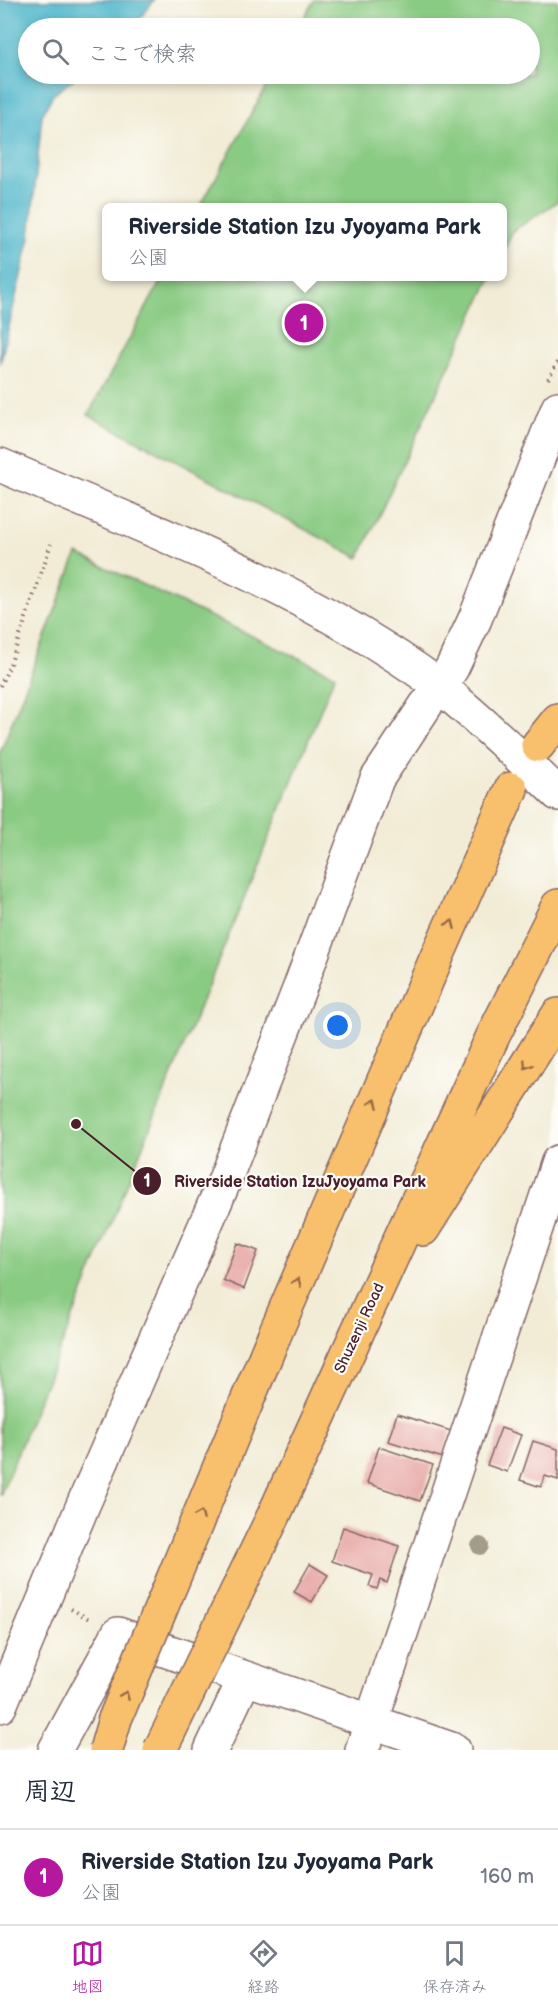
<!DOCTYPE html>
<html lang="ja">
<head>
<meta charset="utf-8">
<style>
	:root { --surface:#fff; --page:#f2f2f3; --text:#1f2937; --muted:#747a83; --line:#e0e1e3; --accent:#b5179e }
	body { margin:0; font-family:"Balsamiq Sans","Klee One",sans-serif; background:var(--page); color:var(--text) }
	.you { position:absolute; left:338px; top:1026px; width:21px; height:21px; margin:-15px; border:4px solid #fff; border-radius:50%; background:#1a73e8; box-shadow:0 0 0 9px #1a73e833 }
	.badge { display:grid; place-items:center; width:39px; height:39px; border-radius:50%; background:var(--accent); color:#fff; font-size:20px; font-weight:700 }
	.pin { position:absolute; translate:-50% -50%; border:3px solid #fff; box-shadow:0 2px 6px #0006 }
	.popup { position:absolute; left:102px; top:203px; width:405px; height:78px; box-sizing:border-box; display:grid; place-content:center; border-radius:9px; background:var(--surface); filter:drop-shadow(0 2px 4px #0005); font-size:20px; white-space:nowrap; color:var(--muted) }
	.popup b { font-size:22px; color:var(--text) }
	.popup::after { content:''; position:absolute; left:50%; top:100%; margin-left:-12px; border:12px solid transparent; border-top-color:var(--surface) }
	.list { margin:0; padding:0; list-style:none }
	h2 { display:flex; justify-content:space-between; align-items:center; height:78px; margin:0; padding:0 24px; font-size:26px }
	h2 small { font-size:20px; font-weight:400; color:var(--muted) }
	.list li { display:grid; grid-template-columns:39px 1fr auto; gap:18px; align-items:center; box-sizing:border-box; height:96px; padding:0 24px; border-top:2px solid var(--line) }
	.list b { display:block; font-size:22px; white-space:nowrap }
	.list p { margin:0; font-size:20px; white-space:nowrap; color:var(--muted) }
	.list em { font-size:20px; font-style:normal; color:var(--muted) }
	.icon { flex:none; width:33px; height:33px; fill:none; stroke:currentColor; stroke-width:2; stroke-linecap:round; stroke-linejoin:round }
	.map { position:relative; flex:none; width:558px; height:1750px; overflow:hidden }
	.search { position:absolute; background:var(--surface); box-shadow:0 3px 9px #0003; left:18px; right:18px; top:18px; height:66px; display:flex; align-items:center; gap:15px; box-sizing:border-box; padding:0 21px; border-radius:33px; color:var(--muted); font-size:22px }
	.sheet { height:174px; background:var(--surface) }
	nav { display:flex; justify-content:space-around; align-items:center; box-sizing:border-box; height:84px; border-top:2px solid var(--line); background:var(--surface); font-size:16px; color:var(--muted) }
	nav a { display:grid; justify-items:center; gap:3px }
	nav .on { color:var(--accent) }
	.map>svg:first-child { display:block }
	.green { fill:#8acb83; stroke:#6a7557; stroke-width:1.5 }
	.water { fill:#4cb5ca; stroke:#4b6a7a; stroke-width:1.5 }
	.building { fill:#e6a3a1 }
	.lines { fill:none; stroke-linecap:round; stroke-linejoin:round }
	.minor-casing { stroke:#856767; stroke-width:36 }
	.highway-casing { stroke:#856767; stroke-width:36 }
	.path { stroke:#856767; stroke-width:4; stroke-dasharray:1.5 4.5; stroke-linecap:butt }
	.minor { stroke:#fff; stroke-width:33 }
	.highway { stroke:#f8bf6c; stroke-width:33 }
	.highway-bridge-casing { stroke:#856767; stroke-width:36; stroke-linecap:butt }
	.highway-bridge { stroke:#f8bf6c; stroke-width:33 }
	.tree { fill:#a29c89 }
	.oneway { stroke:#986748 }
	.labels { text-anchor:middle; stroke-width:4.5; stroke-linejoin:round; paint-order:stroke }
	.street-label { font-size:15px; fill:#4a1f2b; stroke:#fdfcf7 }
	.leader { fill:none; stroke:#4a1f2b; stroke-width:2 }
	.callout-dot { fill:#4a1f2b; stroke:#fdfcf7; stroke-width:2 }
	.mark-label { font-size:18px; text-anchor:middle; font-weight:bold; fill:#fff }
	.callout-label { font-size:16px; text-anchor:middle; font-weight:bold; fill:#4a1f2b; stroke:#fdfcf7; stroke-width:4.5; stroke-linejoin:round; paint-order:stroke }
</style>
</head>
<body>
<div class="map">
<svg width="558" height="1750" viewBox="0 0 558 1750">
	<rect width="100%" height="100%" fill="#fdfcf7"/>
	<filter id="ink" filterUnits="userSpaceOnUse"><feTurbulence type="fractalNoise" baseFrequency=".0167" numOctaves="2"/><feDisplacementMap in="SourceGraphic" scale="12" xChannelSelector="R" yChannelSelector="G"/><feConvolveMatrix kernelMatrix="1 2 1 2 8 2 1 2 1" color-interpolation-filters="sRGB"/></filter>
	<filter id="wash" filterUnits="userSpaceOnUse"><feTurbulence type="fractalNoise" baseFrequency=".008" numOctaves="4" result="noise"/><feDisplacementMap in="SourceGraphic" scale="24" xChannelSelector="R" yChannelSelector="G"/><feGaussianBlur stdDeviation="1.35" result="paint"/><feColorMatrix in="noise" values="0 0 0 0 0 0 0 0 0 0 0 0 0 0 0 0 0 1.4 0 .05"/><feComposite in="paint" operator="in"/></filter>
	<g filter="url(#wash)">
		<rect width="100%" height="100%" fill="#f2ecd6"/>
		<path class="green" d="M314 0H558V201L513 231 502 254V208L200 207 273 74H530V28H298Z
			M163 277H491L359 558 88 415Z
			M77 554 335 675 0 1496V753Z"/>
		<path class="water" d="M0 0H154L133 28H28V74H80L53 95 42 115 30 237 0 364Z"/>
		<g id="blocks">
			<path class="building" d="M237 1243 258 1251 244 1289 223 1280Z
				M397 1414 451 1431 443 1458 388 1441Z
				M501 1428 521 1435 507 1472 487 1465Z
				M533 1441 558 1449V1480L545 1476 541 1487 520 1480Z
				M379 1447 433 1465 420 1501 367 1483Z
				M343 1527 399 1546 387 1583 380 1580 377 1589 369 1586 373 1575 332 1561Z
				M310 1564 328 1575 312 1602 294 1592Z"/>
		</g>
	</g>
	<g filter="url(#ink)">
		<use href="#blocks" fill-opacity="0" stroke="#856767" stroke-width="1.5"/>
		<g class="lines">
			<g class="minor-casing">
				<path id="minor" d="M0 465C149 529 305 588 437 684 445 689 451 696 458 702 492 731 525 762 558 794
					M440 686 452 668 475 619 558 408
					M0 1706 83 1505 224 1182 300 987 377 779 426 705
					M55 1750 118 1634 454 1750
					M211 1750 245 1678
					M362 1750 558 1162"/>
			</g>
			<g class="highway-casing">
				<path id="highway" d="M538 745 558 720
					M423 1229 558 1015
					M357 1333 493 1036 558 906
					M274 1336 439 952 511 789"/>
			</g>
			<path class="path" d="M548 379 558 362
				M0 686 10 665 51 544
				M71 1609 91 1620"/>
			<use href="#minor" class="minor"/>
			<use href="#highway" class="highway"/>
			<g class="highway-bridge-casing">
				<path id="highway-bridge" d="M106 1750 115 1719 274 1336
					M160 1750 274 1515 357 1333"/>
			</g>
			<use href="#highway-bridge" class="highway-bridge"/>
		</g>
		<circle class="tree" cx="480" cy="1546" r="9"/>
		<defs><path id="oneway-chevron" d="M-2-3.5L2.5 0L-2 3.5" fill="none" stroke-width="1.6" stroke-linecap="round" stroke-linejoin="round" transform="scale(1.5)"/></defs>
		<g class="oneway">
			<use href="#oneway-chevron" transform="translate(451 924) rotate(-66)"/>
			<use href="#oneway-chevron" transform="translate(527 1065) rotate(122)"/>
			<use href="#oneway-chevron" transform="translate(374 1103) rotate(-67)"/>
			<use href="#oneway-chevron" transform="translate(297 1282) rotate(-67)"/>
			<use href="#oneway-chevron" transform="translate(200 1515) rotate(-67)"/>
			<use href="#oneway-chevron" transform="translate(125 1695) rotate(-67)"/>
		</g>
	</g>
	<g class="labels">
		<g class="street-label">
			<text transform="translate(359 1328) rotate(-65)" y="5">Shuzenji Road</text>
		</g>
	</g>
	<path class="leader" d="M76 1124L147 1181"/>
	<g class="callout-dot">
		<circle cx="76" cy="1124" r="6"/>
		<circle cx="147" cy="1181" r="15"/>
	</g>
	<g class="mark-label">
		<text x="147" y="1187">1</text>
	</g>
	<g class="callout-label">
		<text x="300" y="1187">Riverside Station IzuJyoyama Park</text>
	</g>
</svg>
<div class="you"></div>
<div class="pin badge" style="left:304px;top:323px">1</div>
<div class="popup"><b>Riverside Station Izu Jyoyama Park</b>公園</div>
<div class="search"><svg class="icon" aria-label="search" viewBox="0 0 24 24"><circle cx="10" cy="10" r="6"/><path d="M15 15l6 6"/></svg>ここで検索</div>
</div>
<section class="sheet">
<h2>周辺<small></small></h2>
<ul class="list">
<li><span class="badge">1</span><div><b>Riverside Station Izu Jyoyama Park</b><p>公園</p></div><em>160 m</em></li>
</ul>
</section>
<nav>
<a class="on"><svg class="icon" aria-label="map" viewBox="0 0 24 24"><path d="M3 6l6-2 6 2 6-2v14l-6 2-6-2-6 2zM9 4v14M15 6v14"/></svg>地図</a>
<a><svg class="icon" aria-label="directions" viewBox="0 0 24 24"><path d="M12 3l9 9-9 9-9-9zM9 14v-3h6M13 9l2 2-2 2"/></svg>経路</a>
<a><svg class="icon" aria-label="saved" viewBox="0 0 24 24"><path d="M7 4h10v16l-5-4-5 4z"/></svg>保存済み</a>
</nav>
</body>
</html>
